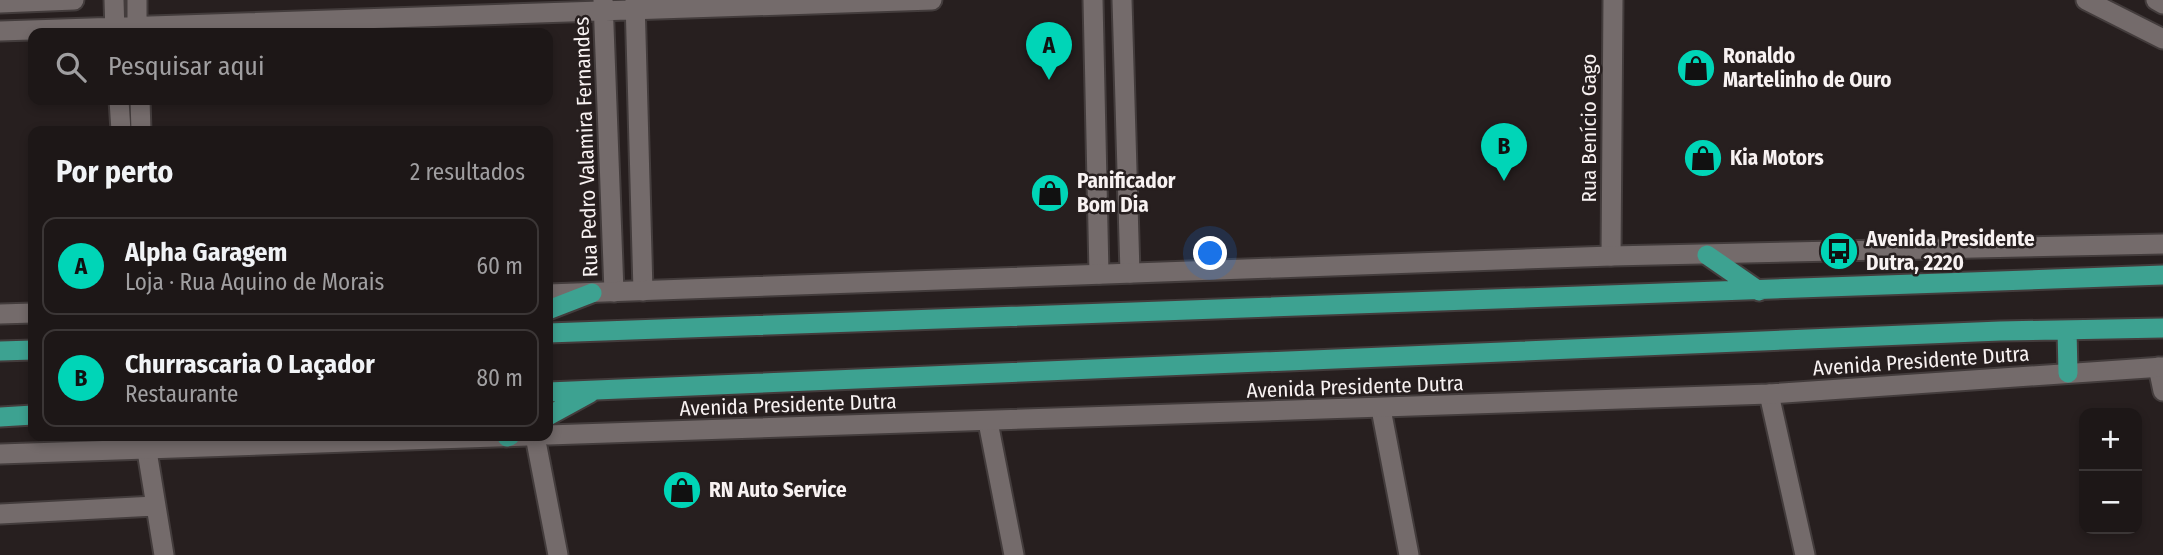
<!DOCTYPE html>
<html lang="pt">
<head>
<meta charset="utf-8">
<style>
	:root { --surface:#1d1717; --page:#252020; --text:#f1f3f6; --muted:#a09fa1; --line:#3b3636; --accent:#00d5b7 }
	body { margin:0; font-family:"Fira Sans Condensed",sans-serif; background:var(--page); color:var(--text) }
	.controls { position:absolute; right:21px; bottom:21px; display:grid; overflow:hidden; border-radius:14px; box-shadow:0 4px 10px #0003 }
	.controls button { width:63px; height:63px; display:grid; place-items:center; padding:0; border:0; border-bottom:2px solid var(--line); background:var(--surface); color:var(--text); font:35px sans-serif }
	.you { position:absolute; left:1211px; top:254px; width:24px; height:24px; margin:-18px; border:5px solid #fff; border-radius:50%; background:#1a73e8; box-shadow:0 0 0 10px #1a73e833 }
	.badge { display:grid; place-items:center; width:46px; height:46px; border-radius:50%; background:var(--accent); color:#111; font-size:23px; font-weight:700 }
	.pin { position:absolute; translate:-50% -58px; filter:drop-shadow(0 2px 4px #0008) }
	.pin::after { content:''; position:absolute; top:37px; width:24px; height:21px; background:inherit; clip-path:polygon(0 0,100% 0,50% 100%) }
	.list { margin:0; padding:0; list-style:none }
	h2 { display:flex; justify-content:space-between; align-items:center; height:91px; margin:0; padding:0 28px; font-size:30px }
	h2 small { font-size:23px; font-weight:400; color:var(--muted) }
	.list li { display:grid; grid-template-columns:46px 1fr auto; gap:21px; align-items:center; box-sizing:border-box; height:98px; margin:0 14px 14px; padding:0 14px; border:2px solid var(--line); border-radius:14px }
	.list b { display:block; font-size:26px; white-space:nowrap }
	.list p { margin:0; font-size:23px; white-space:nowrap; color:var(--muted) }
	.list em { font-size:23px; font-style:normal; color:var(--muted) }
	.icon { flex:none; width:38px; height:38px; fill:none; stroke:currentColor; stroke-width:2; stroke-linecap:round; stroke-linejoin:round }
	.map { position:relative; flex:none; width:2163px; height:555px; overflow:hidden }
	.search { position:absolute; background:var(--surface); box-shadow:0 4px 10px #0003; left:28px; top:28px; width:525px; height:77px; display:flex; align-items:center; gap:18px; box-sizing:border-box; padding:0 24px; border-radius:14px; color:var(--muted); font-size:26px }
	.panel { position:absolute; background:var(--surface); box-shadow:0 4px 10px #0003; left:28px; top:126px; width:525px; height:315px; border-radius:14px }
	.map>svg:first-child { display:block }
	.lines { fill:none; stroke-linecap:round; stroke-linejoin:round }
	.minor-casing { stroke:#433c3c; stroke-width:23 }
	.tertiary-casing { stroke:#433c3c; stroke-width:23 }
	.secondary-casing { stroke:#433c3c; stroke-width:23 }
	.primary-casing { stroke:#433c3c; stroke-width:23 }
	.minor { stroke:#746b6b; stroke-width:19 }
	.tertiary { stroke:#746b6b; stroke-width:19 }
	.secondary { stroke:#746b6b; stroke-width:19 }
	.primary { stroke:#3da291; stroke-width:19 }
	.labels { text-anchor:middle; stroke-width:5; stroke-linejoin:round; paint-order:stroke }
	.poi-label { font-size:21px; font-weight:bold; fill:#f8f2f2; stroke:#271f1f; text-anchor:start }
	.street-label { font-size:21px; fill:#f8f2f2; stroke:#271f1f }
</style>
</head>
<body>
<div class="map">
<svg width="2163" height="555" viewBox="0 0 2163 555">
	<rect width="100%" height="100%" fill="#271f1f"/>
	<g class="lines">
		<g class="minor-casing">
			<path id="minor" d="M114 0 115 33
				M137 0V33
				M603 0 614 292
				M635 0 643 291
				M1093 0 1099 274
				M1122 0 1130 273
				M0 3 74 0
				M0 31 932 0
				M119 100 121 131
				M140 100 141 131
				M1611 256 1613 0
				M2158 367 2163 391
				M1769 394 1805 555
				M1381 409 1409 555
				M988 422 1014 555
				M535 436 558 555
				M147 451 164 555
				M0 514 155 506"/>
		</g>
		<g class="tertiary-casing">
			<path id="tertiary" d="M548 294 1611 256 2163 244
				M0 314 33 313
				M548 435 1769 394 2163 367
				M0 454 527 436"/>
		</g>
		<g class="secondary-casing">
			<path id="secondary" d="M2086 0 2163 39
				M2156 0 2163 4"/>
		</g>
		<g class="primary-casing">
			<path id="primary" d="M1707 255 1759 291
				M548 310 592 293
				M2067 330 2068 373
				M548 333 2163 275
				M0 351 33 350
				M548 392 2000 331 2163 328
				M548 416 590 393
				M0 417 33 415
				M507 437 510 436"/>
		</g>
		<use href="#minor" class="minor"/>
		<use href="#tertiary" class="tertiary"/>
		<use href="#secondary" class="secondary"/>
		<use href="#primary" class="primary"/>
	</g>
	<defs>
		<g id="shop-disc" transform="scale(2.0125)"><circle r="9.5" fill="#00d5b7" stroke="#271f1f"/><path d="M-5-2.5h2.3a2.7 3.5 0 0 1 5.4 0H5L5.5 6h-11ZM-1.5-2.5h3a1.5 2.3 0 0 0-3 0Z" fill="#111"/></g>
		<g id="bus-disc" transform="scale(2.0125)"><circle r="9.5" fill="#00d5b7" stroke="#271f1f"/><path d="M-5-6H5V4H4V6H2V4H-2V6H-4V4H-5ZM-3.5-4V0h7V-4ZM-3.5 1.2v1.5H-2V1.2ZM2 1.2v1.5H3.5V1.2Z" fill="#111"/></g>
	</defs>
	<g fill-rule="evenodd">
		<use href="#shop-disc" x="1696" y="68"/>
		<use href="#shop-disc" x="1703" y="158"/>
		<use href="#shop-disc" x="1050" y="193"/>
		<use href="#bus-disc" x="1839" y="251"/>
		<use href="#shop-disc" x="682" y="490"/>
	</g>
	<g class="labels">
		<g class="poi-label">
			<text x="1723" y="63">Ronaldo<tspan x="1723" dy="24">Martelinho de Ouro</tspan></text>
			<text x="1730" y="165">Kia Motors</text>
			<text x="1077" y="188">Panificador<tspan x="1077" dy="24">Bom Dia</tspan></text>
			<text x="1866" y="246">Avenida Presidente<tspan x="1866" dy="24">Dutra, 2220</tspan></text>
			<text x="709" y="497">RN Auto Service</text>
		</g>
		<g class="street-label">
			<text transform="translate(1589 128) rotate(-90)" y="7">Rua Benício Gago</text>
			<text transform="translate(586 147) rotate(-92)" y="7">Rua Pedro Valamira Fernandes</text>
			<text transform="translate(1921 361) rotate(-4)" y="7">Avenida Presidente Dutra</text>
			<text transform="translate(1355 387) rotate(-2)" y="7">Avenida Presidente Dutra</text>
			<text transform="translate(788 405) rotate(-2)" y="7">Avenida Presidente Dutra</text>
		</g>
	</g>
</svg>
<div class="controls">
<button>+</button>
<button>−</button>
</div>
<div class="you"></div>
<div class="pin badge" style="left:1049px;top:80px">A</div>
<div class="pin badge" style="left:1504px;top:181px">B</div>
<div class="search"><svg class="icon" aria-label="search" viewBox="0 0 24 24"><circle cx="10" cy="10" r="6"/><path d="M15 15l6 6"/></svg>Pesquisar aqui</div>
<section class="panel">
<h2>Por perto<small>2 resultados</small></h2>
<ul class="list">
<li><span class="badge">A</span><div><b>Alpha Garagem</b><p>Loja · Rua Aquino de Morais</p></div><em>60 m</em></li>
<li><span class="badge">B</span><div><b>Churrascaria O Laçador</b><p>Restaurante</p></div><em>80 m</em></li>
</ul>
</section>
</div>
</body>
</html>
